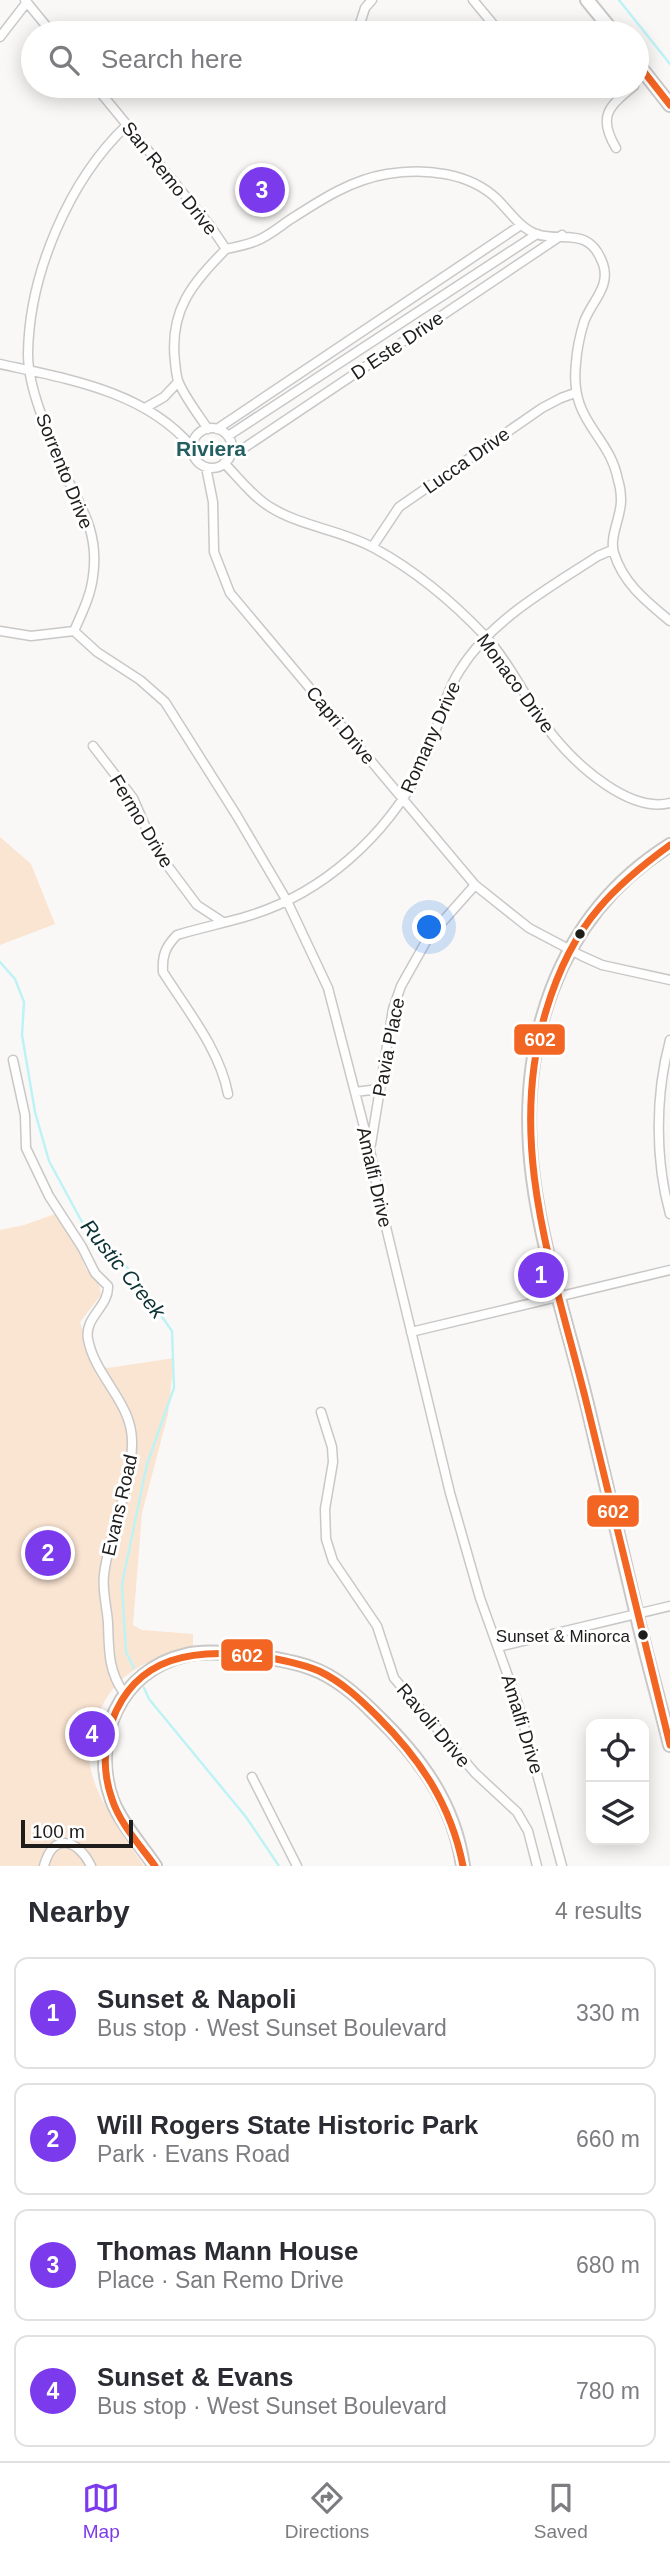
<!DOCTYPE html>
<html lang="en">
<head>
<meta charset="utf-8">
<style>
	:root { --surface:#fff; --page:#f2f2f3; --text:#2b2b33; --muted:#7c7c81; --line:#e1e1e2; --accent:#7c3aed }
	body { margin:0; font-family:Helvetica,sans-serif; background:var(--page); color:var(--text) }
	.controls { position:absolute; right:21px; bottom:21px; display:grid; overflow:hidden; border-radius:14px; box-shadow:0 4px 18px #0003 }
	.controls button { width:63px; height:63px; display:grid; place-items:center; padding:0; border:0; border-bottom:2px solid var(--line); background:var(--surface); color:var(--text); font:35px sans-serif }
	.scale { position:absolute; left:21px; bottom:18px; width:112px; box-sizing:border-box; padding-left:7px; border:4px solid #1e1d1c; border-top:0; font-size:19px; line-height:24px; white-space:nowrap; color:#1e1d1c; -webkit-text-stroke:5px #fff; paint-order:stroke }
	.you { position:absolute; left:430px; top:928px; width:24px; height:24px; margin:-18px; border:5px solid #fff; border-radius:50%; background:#1a73e8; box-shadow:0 0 0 10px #1a73e833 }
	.badge { display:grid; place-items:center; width:46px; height:46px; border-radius:50%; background:var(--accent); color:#fff; font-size:23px; font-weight:700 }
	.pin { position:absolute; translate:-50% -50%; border:4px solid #fff; box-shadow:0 2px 7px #0006 }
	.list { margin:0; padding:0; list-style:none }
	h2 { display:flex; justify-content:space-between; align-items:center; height:91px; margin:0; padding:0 28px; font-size:30px }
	h2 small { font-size:23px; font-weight:400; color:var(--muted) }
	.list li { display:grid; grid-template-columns:46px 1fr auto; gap:21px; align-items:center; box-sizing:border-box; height:112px; margin:0 14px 14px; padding:0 14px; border:2px solid var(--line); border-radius:14px }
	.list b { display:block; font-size:26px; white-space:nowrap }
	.list p { margin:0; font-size:23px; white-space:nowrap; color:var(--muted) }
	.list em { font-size:23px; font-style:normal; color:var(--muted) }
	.icon { flex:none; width:38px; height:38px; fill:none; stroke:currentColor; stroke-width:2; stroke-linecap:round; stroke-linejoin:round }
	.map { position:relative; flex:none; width:670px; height:1866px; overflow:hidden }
	.search { position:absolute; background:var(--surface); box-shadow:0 4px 18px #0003; left:21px; right:21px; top:21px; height:77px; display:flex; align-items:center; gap:18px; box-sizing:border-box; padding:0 24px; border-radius:38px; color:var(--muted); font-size:26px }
	.sheet { height:595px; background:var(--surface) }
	nav { display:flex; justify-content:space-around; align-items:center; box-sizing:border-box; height:98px; border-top:2px solid var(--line); background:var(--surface); font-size:19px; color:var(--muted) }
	nav a { display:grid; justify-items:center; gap:4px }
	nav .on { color:var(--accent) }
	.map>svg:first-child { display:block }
	.green { fill:#fae4d2 }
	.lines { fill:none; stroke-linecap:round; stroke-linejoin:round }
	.stream { stroke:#bef3f5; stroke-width:2.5 }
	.minor-casing { stroke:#c9c8c7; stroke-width:11 }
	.secondary-casing { stroke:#c9c8c7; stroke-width:16 }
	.minor { stroke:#fefefe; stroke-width:8 }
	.secondary { stroke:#fefefe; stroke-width:12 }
	.bus-1-casing { stroke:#fff; stroke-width:12 }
	.bus-1 { stroke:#f26522; stroke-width:7 }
	.bus-dot { fill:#1e1d1c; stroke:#fff; stroke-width:2.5 }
	.labels { text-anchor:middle; stroke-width:6; stroke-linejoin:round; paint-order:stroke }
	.bus-label { font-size:17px; fill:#1e1d1c; stroke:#fff; text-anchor:end }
	.street-label { font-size:19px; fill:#1e1d1c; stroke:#fff }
	.neighbourhood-label { font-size:21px; font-weight:bold; fill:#235e61; stroke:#fff }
	.water-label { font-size:21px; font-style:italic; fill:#0b3134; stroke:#fff }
	.line-badge { stroke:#fff; stroke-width:2.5 }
	.badge-label { font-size:19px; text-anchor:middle; font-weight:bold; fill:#fff }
</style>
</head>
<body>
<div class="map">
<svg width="670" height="1866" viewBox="0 0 670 1866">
	<rect width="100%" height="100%" fill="#faf8f6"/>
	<path class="green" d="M0 837 31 864 55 924 0 945Z
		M61 1212 86 1269 99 1284 101 1295 80 1322 90 1355 95 1364 108 1368 174 1358 168 1414 142 1513 133 1625 142 1630 193 1634V1646C151 1659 114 1671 98 1716 95 1727 90 1735 89 1747 85 1786 123 1835 144 1866H0V1230L24 1225Z"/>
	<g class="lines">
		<path class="stream" d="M619 0 670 64
			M0 962 15 979 24 1002 22 1035 35 1112 49 1161 82 1222 124 1263 172 1331 174 1388 147 1464 122 1584 126 1652 134 1668
			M144 1688 149 1699 246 1817 279 1866"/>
		<g class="minor-casing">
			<path id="minor" d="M25 0 52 33
				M473 0 498 30
				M357 33 365 8 372 0
				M496 33 506 27 514 28 519 33
				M0 37 27 2
				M95 86 211 227 226 249
				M616 148C597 116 609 106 634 86
				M226 249C236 247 247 245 256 241 267 237 278 228 288 221 319 201 350 180 387 174 424 168 469 172 497 199 509 211 520 228 536 234 563 243 589 225 603 264 611 287 591 302 584 322 580 335 577 349 576 363 569 423 609 433 618 480 620 486 621 494 621 501 621 517 609 537 614 553 623 583 646 601 670 621
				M0 364C68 379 145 391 192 447
				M145 408 164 397 178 382
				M192 448a20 20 0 1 1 40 0a20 20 0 1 1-40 0Z
				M208 429C198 414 186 399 179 383 176 377 176 369 175 362 169 310 192 284 226 249
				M217 429 521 225
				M228 436 537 234
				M231 451 244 448 562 235
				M224 463C238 477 253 497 270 507 302 527 342 530 374 548 416 571 453 602 486 637 513 667 529 706 555 738 579 767 630 813 670 803
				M206 467 213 502 214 552 230 593 475 885 529 928 582 956 602 965 670 980
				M373 546 399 507 542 408 561 398 575 393
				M0 631 31 636 74 631 97 652 140 680 165 702 237 816 287 901 328 988 370 1150 379 1198 450 1493 480 1598 518 1704 562 1866
				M74 631C82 613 91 595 93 576 99 535 83 510 66 476 56 455 48 433 40 411 34 394 28 373 28 354 29 274 69 180 127 125
				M93 746 133 798 155 849 197 905 223 922
				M670 1040C655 1095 655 1160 670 1214
				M13 1060 25 1115 26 1148 49 1196 82 1247 95 1273 108 1286C109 1307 84 1317 88 1339 95 1378 134 1403 132 1445 131 1490 109 1531 104 1575 102 1591 107 1607 108 1623 109 1650 108 1671 124 1693
				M355 1092 379 1089
				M228 1094C220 1050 187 1010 163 972 162 956 165 947 177 935 200 928 225 923 248 916 322 894 386 836 421 768 437 737 441 700 460 670 492 619 549 588 598 556L612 550
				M371 1144 393 1009 401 986 428 938 475 885
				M411 1332 670 1270
				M321 1412 332 1447 333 1462 325 1509 326 1539 333 1561 377 1626 394 1678 475 1773 517 1812 528 1831 537 1866
				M498 1647 670 1606
				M252 1777 297 1866
				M44 1866C53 1832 78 1839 91 1866"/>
		</g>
		<g class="secondary-casing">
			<path id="secondary" d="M587 0 614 33
				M637 63 670 105
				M670 845C555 917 516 1047 533 1178 543 1255 569 1329 587 1404 604 1473 619 1542 636 1611 646 1656 659 1700 670 1745
				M155 1866C141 1845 121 1823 112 1800 90 1739 120 1670 186 1655 212 1648 285 1658 311 1668 336 1677 356 1695 375 1714 420 1757 454 1803 463 1866"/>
		</g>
		<use href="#minor" class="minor"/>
		<use href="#secondary" class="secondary"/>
		<g class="bus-1-casing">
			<path id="bus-1" d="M637 63 670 105
				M670 845C644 864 620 883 599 908 574 937 557 974 546 1011 505 1145 555 1275 587 1405 615 1518 642 1632 670 1745
				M155 1866C140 1845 120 1824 112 1799 103 1774 103 1746 112 1721 136 1655 196 1648 257 1656 278 1659 300 1663 319 1671 342 1682 360 1699 378 1717 421 1760 451 1805 463 1866"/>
		</g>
		<use href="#bus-1" class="bus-1"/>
	</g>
	<g class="bus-dot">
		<circle cx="580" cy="934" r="6"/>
		<circle cx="643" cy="1635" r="6"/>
	</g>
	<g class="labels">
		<g class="bus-label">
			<text x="630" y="1642">Sunset &amp; Minorca</text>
		</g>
		<g class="street-label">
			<text transform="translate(170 178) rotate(51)" y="7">San Remo Drive</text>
			<text transform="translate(397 345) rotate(-34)" y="7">D Este Drive</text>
			<text transform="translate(466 460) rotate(-35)" y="7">Lucca Drive</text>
			<text transform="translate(65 471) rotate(68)" y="7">Sorrento Drive</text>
			<text transform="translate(516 683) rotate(54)" y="7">Monaco Drive</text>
			<text transform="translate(341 725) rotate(50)" y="7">Capri Drive</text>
			<text transform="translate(430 737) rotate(-66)" y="7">Romany Drive</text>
			<text transform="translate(142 821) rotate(59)" y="7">Fermo Drive</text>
			<text transform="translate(388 1047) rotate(-79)" y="7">Pavia Place</text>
			<text transform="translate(375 1177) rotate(77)" y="7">Amalfi Drive</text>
			<text transform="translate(119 1505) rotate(-77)" y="7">Evans Road</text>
			<text transform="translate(523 1724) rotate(73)" y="7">Amalfi Drive</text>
			<text transform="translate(434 1725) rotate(50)" y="7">Ravoli Drive</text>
		</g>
		<g class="neighbourhood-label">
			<text x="211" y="456">Riviera</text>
		</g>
		<g class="water-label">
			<text transform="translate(123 1269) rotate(51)" y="7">Rustic Creek</text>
		</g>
	</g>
	<g class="line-badge">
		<rect x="513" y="1023" width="53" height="33" rx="7" fill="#f26522"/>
		<rect x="586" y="1494" width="54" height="34" rx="7" fill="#f26522"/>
		<rect x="220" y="1638" width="54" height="34" rx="7" fill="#f26522"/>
	</g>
	<g class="badge-label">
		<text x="540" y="1046">602</text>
		<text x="613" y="1518">602</text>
		<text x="247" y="1662">602</text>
	</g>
</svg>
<div class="controls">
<button><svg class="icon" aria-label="locate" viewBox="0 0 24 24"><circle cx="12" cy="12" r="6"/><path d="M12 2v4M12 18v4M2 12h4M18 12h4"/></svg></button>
<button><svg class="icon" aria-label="layers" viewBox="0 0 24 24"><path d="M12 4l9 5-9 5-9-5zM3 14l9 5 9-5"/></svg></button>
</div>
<div class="scale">100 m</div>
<div class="you"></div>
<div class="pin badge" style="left:541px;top:1275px">1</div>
<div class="pin badge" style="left:48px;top:1553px">2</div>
<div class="pin badge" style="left:262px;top:190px">3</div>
<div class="pin badge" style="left:92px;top:1734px">4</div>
<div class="search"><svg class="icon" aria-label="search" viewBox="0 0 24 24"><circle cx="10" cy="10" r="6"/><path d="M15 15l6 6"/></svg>Search here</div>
</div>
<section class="sheet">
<h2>Nearby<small>4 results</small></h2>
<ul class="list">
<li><span class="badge">1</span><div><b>Sunset &amp; Napoli</b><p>Bus stop · West Sunset Boulevard</p></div><em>330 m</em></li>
<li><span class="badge">2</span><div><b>Will Rogers State Historic Park</b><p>Park · Evans Road</p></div><em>660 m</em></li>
<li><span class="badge">3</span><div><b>Thomas Mann House</b><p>Place · San Remo Drive</p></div><em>680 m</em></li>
<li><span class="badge">4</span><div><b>Sunset &amp; Evans</b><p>Bus stop · West Sunset Boulevard</p></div><em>780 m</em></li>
</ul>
</section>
<nav>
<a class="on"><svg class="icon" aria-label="map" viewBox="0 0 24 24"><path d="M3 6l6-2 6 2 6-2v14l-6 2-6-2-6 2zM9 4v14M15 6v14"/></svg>Map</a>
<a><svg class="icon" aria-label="directions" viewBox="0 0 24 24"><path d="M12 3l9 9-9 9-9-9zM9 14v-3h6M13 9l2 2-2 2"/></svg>Directions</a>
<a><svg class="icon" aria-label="saved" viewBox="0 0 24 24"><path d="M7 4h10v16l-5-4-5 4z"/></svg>Saved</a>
</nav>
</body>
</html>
